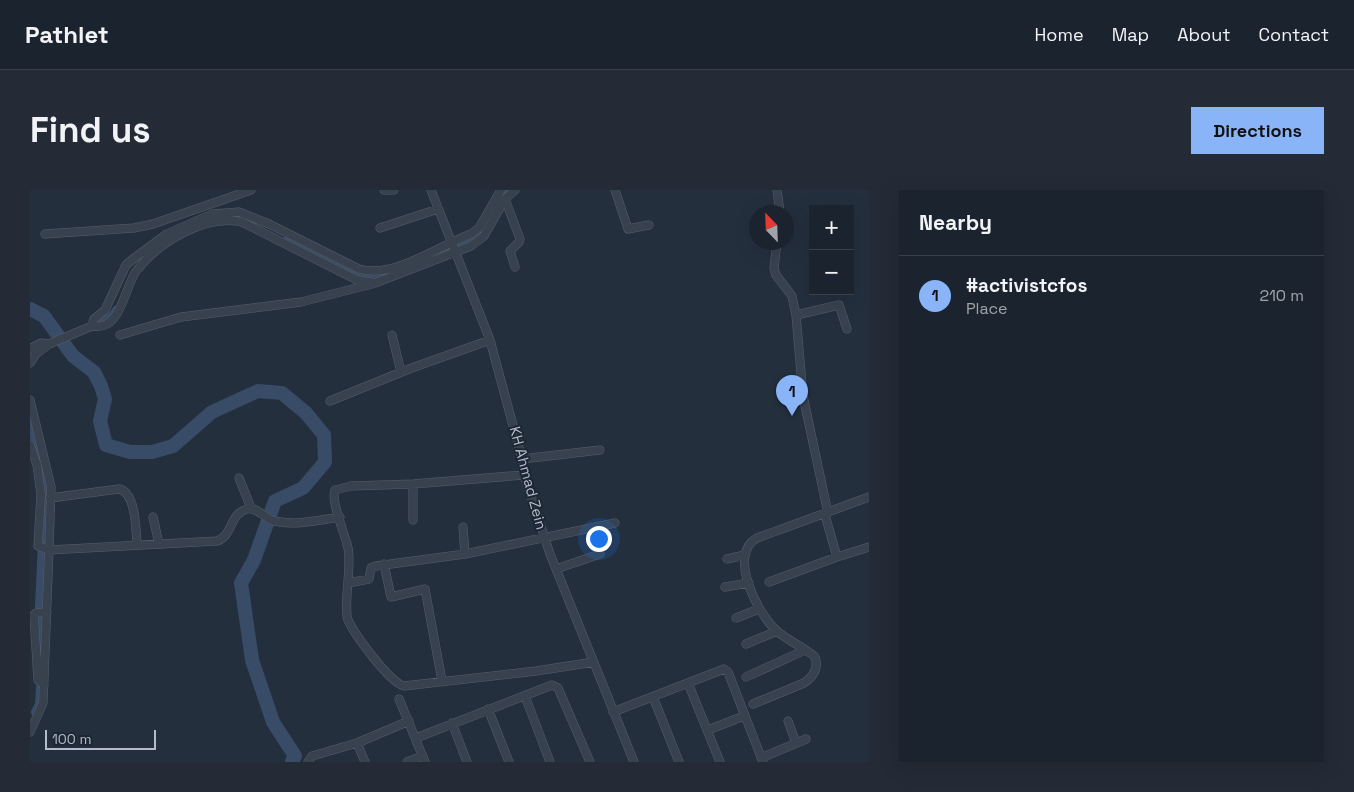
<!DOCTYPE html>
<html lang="en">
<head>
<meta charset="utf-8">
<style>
	:root { --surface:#1b232e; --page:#242b36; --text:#f1f3f6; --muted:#a0a4aa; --line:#39404a; --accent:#8ab4f8 }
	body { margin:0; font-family:"Space Grotesk",sans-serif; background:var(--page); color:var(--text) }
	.controls { position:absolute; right:15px; top:15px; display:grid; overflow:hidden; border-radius:0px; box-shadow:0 5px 20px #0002 }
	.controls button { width:45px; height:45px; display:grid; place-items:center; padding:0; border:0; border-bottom:1px solid var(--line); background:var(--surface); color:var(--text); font:25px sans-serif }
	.compass { position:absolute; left:719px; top:15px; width:45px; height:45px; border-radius:50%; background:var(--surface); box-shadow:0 5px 20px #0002; rotate:337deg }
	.scale { position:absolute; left:15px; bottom:12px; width:111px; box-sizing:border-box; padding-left:5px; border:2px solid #b4bcc9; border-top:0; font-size:14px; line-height:18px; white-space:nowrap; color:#b4bcc9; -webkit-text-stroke:4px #1d2633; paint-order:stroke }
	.you { position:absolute; left:568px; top:348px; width:18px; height:18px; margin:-12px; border:4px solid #fff; border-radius:50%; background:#1a73e8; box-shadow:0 0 0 8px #1a73e833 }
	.badge { display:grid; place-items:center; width:32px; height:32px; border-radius:50%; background:var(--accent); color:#111; font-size:16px; font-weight:700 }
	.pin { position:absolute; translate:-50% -41px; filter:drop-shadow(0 1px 2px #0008) }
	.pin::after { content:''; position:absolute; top:26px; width:18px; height:15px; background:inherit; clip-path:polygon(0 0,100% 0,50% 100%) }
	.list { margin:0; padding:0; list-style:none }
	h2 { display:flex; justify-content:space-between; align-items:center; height:65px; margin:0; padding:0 20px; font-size:21px }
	h2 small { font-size:16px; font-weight:400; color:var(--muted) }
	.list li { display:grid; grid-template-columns:32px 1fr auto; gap:15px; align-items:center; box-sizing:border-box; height:80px; padding:0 20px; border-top:1px solid var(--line) }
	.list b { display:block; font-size:19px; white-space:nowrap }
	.list p { margin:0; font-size:16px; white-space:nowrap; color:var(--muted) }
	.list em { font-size:16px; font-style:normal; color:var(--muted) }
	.map { position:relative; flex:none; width:839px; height:572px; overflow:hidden; border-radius:0px }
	header { display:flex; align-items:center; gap:30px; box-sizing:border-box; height:70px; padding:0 25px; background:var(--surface); border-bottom:1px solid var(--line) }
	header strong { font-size:24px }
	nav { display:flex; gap:28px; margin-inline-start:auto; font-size:18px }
	.intro { display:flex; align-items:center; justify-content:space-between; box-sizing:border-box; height:120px; padding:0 30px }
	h1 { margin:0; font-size:35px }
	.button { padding:12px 22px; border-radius:0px; background:var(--accent); color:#111; font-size:18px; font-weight:700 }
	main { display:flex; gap:30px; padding:0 30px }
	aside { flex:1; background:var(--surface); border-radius:0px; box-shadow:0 5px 20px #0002 }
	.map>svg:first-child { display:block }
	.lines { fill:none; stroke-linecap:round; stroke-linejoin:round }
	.canal { stroke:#394c67; stroke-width:8 }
	.river { stroke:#394c67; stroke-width:14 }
	.minor-casing { stroke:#565f6c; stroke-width:9 }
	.minor { stroke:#38414e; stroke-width:8 }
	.labels { text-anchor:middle; stroke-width:4; stroke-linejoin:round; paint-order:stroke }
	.street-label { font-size:15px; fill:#b4bcc9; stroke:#1d2633 }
</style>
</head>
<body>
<header>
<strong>Pathlet</strong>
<nav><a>Home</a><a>Map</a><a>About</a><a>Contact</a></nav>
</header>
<div class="intro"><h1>Find us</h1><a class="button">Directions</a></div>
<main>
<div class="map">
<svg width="839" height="572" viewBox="0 0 839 572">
	<rect width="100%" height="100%" fill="#242f3e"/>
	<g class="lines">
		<path class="canal" d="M198 26 223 31
			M258 48 335 86 356 84 374 77
			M394 70 436 52 451 41 477 0
			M66 134 82 126 86 120
			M0 232 15 290 9 416 11 478
			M5 522 9 514 10 497"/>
		<path class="river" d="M0 119 14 126 43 166 64 182 71 196 75 209 70 231 76 255 100 262H122L143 256 182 222 228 201 252 203 276 223 294 245 295 272 273 298 245 311 224 370 211 393 222 470 243 532 265 566 262 572"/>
		<g class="minor-casing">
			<path id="minor" d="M354 0H364
				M401 0 460 150 492 269 494 285 520 364 604 572
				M585 0 598 39 619 35
				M747 0 750 22
				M475 9 490 49 489 52 480 61 485 77
				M350 38 408 19
				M15 44 104 38 123 34 221 0
				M747 52 744 78 746 85 762 106 766 125
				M62 136C92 142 94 96 107 80 129 52 175 24 212 32L327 90 345 93 441 56 454 46 475 9 485 0
				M90 145 151 127 271 112 342 94
				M362 145 371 182
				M0 159 11 153 19 154 62 136 64 129 75 120 96 75 103 69 137 44 182 24 209 22 239 34 329 79C364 89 408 56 441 44L449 38 471 0
				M0 173 6 164 19 154
				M0 210 21 297 19 360 8 356 11 305 7 275 0 255
				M300 211 379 179 460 150
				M492 269 570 260
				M494 285 383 294 321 296 305 300C300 310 315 344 318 358 322 377 313 416 318 430 325 445 359 492 374 496L506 481 564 472
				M209 288 221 318
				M383 294V330
				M20 308 89 299C106 302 106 340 107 355
				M798 323 773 206 766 125 809 115 817 139
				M123 327 129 354
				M433 337 435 364 585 333
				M807 367 839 357
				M697 369 715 365
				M354 374 361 407 395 399 412 491
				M526 379 570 364
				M739 392 807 367 795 325
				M318 393 339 389 341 378 346 376 435 364
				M695 397 719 393
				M706 428 729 419
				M716 454 747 441
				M716 487 775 460
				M658 493 690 572
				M14 495 8 490 4 425 6 423 17 422
				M495 506 520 572
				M623 507 649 572
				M369 509 395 572
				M723 514 774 493C783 487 789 479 785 467 783 463 754 448 747 441 728 425 697 364 727 348L839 307
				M458 519 479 572
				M583 522 694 479 698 482 733 572
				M758 531 766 553
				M422 533 437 572
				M678 540 714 526
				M0 542 13 513 19 360 187 351C203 346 199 324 217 319 227 316 235 329 244 331 266 336 288 330 310 327
				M386 548 522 495 528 498 560 572
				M327 553 335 572
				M731 568 776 549
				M278 572 282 566 327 553 379 531
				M377 572 393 566"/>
		</g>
		<use href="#minor" class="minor"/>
	</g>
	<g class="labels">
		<g class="street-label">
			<text transform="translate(498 288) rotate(75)" y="5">KH Ahmad Zein</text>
		</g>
	</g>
</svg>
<div class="controls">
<button>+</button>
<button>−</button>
</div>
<svg class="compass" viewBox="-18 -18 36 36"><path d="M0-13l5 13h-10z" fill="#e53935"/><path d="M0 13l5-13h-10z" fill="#a0a4aa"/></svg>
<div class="scale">100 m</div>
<div class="you"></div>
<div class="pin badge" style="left:762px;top:226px">1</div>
</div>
<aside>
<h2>Nearby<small></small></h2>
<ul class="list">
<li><span class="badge">1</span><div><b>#activistcfos</b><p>Place</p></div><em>210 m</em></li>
</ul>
</aside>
</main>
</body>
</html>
